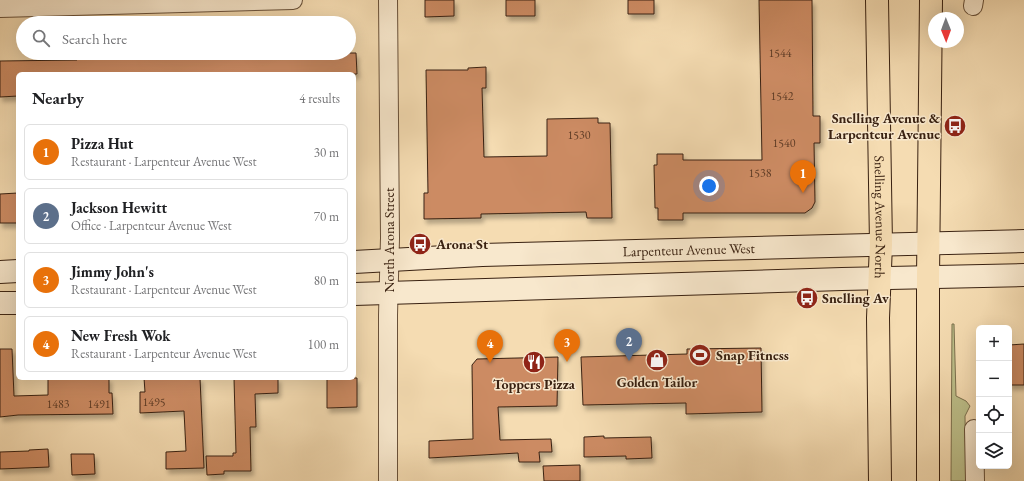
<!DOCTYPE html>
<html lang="en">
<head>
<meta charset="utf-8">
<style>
	:root { --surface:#fff; --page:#f6f6f6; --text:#202124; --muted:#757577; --line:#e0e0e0; --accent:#8f2418 }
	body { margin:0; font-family:"EB Garamond",serif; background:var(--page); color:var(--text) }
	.controls { position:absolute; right:12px; bottom:12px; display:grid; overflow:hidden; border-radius:6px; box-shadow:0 4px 16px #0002 }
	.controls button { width:36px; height:36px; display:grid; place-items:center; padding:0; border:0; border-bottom:1px solid var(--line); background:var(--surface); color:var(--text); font:20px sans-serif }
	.compass { position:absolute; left:928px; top:12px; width:36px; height:36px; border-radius:50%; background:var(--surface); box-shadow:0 4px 16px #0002; rotate:179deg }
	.you { position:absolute; left:709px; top:186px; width:14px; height:14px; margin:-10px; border:3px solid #fff; border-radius:50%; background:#1a73e8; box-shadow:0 0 0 6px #1a73e833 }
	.badge { display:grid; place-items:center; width:26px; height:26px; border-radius:50%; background:var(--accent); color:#fff; font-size:13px; font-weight:700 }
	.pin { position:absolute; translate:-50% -33px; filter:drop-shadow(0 1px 2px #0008) }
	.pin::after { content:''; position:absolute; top:21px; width:14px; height:12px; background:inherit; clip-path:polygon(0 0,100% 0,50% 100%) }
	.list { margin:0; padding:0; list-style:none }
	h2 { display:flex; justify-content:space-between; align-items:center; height:52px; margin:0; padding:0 16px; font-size:17px }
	h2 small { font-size:13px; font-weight:400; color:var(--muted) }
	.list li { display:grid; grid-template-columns:26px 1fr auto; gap:12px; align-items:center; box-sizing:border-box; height:56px; margin:0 8px 8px; padding:0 8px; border:1px solid var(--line); border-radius:6px }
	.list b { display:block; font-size:15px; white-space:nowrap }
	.list p { margin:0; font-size:13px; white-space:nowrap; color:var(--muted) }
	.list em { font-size:13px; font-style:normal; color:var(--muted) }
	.icon { flex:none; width:22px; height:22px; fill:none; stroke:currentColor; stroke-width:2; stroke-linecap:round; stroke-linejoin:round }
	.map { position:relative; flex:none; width:1024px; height:481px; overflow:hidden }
	.search { position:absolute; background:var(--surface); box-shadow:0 4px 16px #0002; left:16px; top:16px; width:340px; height:44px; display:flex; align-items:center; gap:10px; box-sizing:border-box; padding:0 14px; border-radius:22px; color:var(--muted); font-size:15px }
	.panel { position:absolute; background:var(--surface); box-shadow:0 4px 16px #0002; left:16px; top:72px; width:340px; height:308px; border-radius:6px }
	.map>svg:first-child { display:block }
	.green { fill:#bdc08b; stroke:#7b704e }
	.building { fill:#cc8b64; stroke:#392111; filter:url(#shadow) }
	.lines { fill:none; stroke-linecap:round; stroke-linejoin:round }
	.street-casing { stroke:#685039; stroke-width:20 }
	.secondary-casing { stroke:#392111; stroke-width:24 }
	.primary-casing { stroke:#392111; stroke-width:24 }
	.street { stroke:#f8e8cd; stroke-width:18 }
	.secondary { stroke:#f8e8cd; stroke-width:22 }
	.primary { stroke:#f5dcb2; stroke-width:22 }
	.labels { text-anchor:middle; stroke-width:3; stroke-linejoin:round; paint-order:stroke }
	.number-label { font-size:12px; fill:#5e3c26 }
	.poi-label { font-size:14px; font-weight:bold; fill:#392111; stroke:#f8e8cd; text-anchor:start }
	.street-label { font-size:14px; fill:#392111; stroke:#f8e8cd }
</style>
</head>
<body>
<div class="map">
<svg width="1024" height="481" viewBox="0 0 1024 481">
	<defs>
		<filter id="shadow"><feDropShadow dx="2.5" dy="4.5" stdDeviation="2" flood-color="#0004"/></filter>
	</defs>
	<rect width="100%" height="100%" fill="#f5dcb2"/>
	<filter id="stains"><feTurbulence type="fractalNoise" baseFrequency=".005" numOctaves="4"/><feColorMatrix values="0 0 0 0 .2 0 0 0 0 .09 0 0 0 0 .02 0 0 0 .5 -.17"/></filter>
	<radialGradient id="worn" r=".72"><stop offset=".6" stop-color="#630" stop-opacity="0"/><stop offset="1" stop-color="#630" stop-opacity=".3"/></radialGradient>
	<path class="green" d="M952 324H954L956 396 966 401 970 406 965 416 966 481H951Z"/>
	<path class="building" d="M425 0H454V16L425 17Z
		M506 0H535V16H506Z
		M628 0H654V14H628Z
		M759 0H812L813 116H820V143H814L815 202 812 208 805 213H683V220H658V208H655L654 165H657V154H683V160H762Z
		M207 53H230V57H259V53H356L357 74H18V96L0 97V61L77 60V58L207 54Z
		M486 67V88H482L484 157 547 156V119L598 118V123H610L612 218H587L586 212 481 214V218L424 219V193H428L426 70H468V68Z
		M18 193V223H0V194Z
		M1024 344V385H1009V345Z
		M761 348 762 412 686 414V403L583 405 581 357 687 354V349Z
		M0 349H12L14 396 48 395V378H109V393H112L113 414 18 415 0 417Z
		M558 357 557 406 498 407 500 440 551 439 552 452H539L540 462H519L518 453 429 458V441L473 439 472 365 477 359Z
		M144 378H200L204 468 166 469V452L186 451 184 411 140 413V392H145Z
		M234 378H278V393L255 394 256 427H250L251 471H224V474L207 475 206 456H233V453H236Z
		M327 378H357V407L327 408Z
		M604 436V438L651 437 652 458 626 459V456L584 457V437Z
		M48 449 49 467 0 469V452L29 451V450Z
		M71 454H94L95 474 72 475Z
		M580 465V481H544L543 466Z"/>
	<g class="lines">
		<g class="street-casing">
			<path id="street" d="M388 0 390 238 388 315V481
				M973 6 974 0
				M0 8 293 0
				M974 429 975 481"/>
		</g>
		<g class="secondary-casing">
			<g id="secondary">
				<path id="s1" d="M354 262 482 255 1024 241"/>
				<path d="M0 272 18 271"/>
				<path d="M354 294 842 279 1024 275"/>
				<path d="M0 303H18"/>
			</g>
		</g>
		<g class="primary-casing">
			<g id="primary">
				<path id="s2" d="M877 0 881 244 878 318 880 481"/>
				<path d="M928 481V278L931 0"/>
			</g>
		</g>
		<use href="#street" class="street"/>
		<use href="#secondary" class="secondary"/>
		<use href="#primary" class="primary"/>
	</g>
	<defs>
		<g id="bus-disc" transform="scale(1.15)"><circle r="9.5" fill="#8f2418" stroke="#f8e8cd"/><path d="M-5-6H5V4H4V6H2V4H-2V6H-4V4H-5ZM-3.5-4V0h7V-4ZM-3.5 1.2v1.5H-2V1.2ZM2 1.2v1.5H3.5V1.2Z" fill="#fff"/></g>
		<g id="stadium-disc" transform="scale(1.15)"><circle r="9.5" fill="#8f2418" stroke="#f8e8cd"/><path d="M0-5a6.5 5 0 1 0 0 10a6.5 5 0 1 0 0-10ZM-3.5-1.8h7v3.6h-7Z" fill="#fff"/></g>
		<g id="shop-disc" transform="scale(1.15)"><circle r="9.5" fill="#8f2418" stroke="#f8e8cd"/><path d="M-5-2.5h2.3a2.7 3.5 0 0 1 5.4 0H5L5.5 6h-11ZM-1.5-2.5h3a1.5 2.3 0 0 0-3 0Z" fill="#fff"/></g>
		<g id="restaurant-disc" transform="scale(1.15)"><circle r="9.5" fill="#8f2418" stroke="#f8e8cd"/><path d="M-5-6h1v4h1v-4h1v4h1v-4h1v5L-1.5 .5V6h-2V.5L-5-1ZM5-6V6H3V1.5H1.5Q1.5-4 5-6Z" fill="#fff"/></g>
	</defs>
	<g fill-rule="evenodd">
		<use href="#bus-disc" x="955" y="126"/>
		<use href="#bus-disc" x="420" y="244"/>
		<use href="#bus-disc" x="807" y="298"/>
		<use href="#stadium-disc" x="700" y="355"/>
		<use href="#shop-disc" x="657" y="360"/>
		<use href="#restaurant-disc" x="534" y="362"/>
	</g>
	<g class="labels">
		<g class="number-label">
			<text x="780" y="57">1544</text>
			<text x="782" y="100">1542</text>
			<text x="579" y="139">1530</text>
			<text x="784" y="147">1540</text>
			<text x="760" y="177">1538</text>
			<text x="154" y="406">1495</text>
			<text x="58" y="408">1483</text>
			<text x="99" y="408">1491</text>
		</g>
		<g class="poi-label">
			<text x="940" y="123" text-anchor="end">Snelling Avenue &amp;<tspan x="940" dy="16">Larpenteur Avenue</tspan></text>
			<text x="436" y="249">Arona St</text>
			<text x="822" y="303">Snelling Av</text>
			<text x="716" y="360">Snap Fitness</text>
			<text x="657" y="387" text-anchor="middle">Golden Tailor</text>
			<text x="534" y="389" text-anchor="middle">Toppers Pizza</text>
		</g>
		<g class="street-label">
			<text dy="5" stroke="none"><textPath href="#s2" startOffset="217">Snelling Avenue North</textPath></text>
			<text transform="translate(389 240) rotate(-90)" y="5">North Arona Street</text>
			<text dy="5" stroke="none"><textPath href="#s1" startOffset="335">Larpenteur Avenue West</textPath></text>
		</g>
	</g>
	<rect width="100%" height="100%" filter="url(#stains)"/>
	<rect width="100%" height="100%" fill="url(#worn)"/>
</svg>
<div class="controls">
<button>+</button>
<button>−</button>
<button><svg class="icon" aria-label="locate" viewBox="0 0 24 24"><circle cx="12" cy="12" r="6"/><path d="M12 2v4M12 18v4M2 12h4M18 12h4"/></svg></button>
<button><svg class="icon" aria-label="layers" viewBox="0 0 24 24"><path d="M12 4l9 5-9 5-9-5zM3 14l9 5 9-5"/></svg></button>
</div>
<svg class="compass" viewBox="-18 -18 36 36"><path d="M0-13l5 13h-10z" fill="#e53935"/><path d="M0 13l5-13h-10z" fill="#757577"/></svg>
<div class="you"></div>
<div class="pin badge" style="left:803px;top:193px;background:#e8710a">1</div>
<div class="pin badge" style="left:629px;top:361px;background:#5c6f8a">2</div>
<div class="pin badge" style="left:567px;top:362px;background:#e8710a">3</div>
<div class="pin badge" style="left:490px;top:363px;background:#e8710a">4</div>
<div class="search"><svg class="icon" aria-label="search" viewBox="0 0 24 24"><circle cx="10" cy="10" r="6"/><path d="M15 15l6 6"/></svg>Search here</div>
<section class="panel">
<h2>Nearby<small>4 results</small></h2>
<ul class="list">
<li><span class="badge" style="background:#e8710a">1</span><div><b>Pizza Hut</b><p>Restaurant · Larpenteur Avenue West</p></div><em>30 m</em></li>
<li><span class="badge" style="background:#5c6f8a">2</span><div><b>Jackson Hewitt</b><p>Office · Larpenteur Avenue West</p></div><em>70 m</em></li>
<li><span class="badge" style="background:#e8710a">3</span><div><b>Jimmy John's</b><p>Restaurant · Larpenteur Avenue West</p></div><em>80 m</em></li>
<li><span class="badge" style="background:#e8710a">4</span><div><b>New Fresh Wok</b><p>Restaurant · Larpenteur Avenue West</p></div><em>100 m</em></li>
</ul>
</section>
</div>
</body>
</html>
